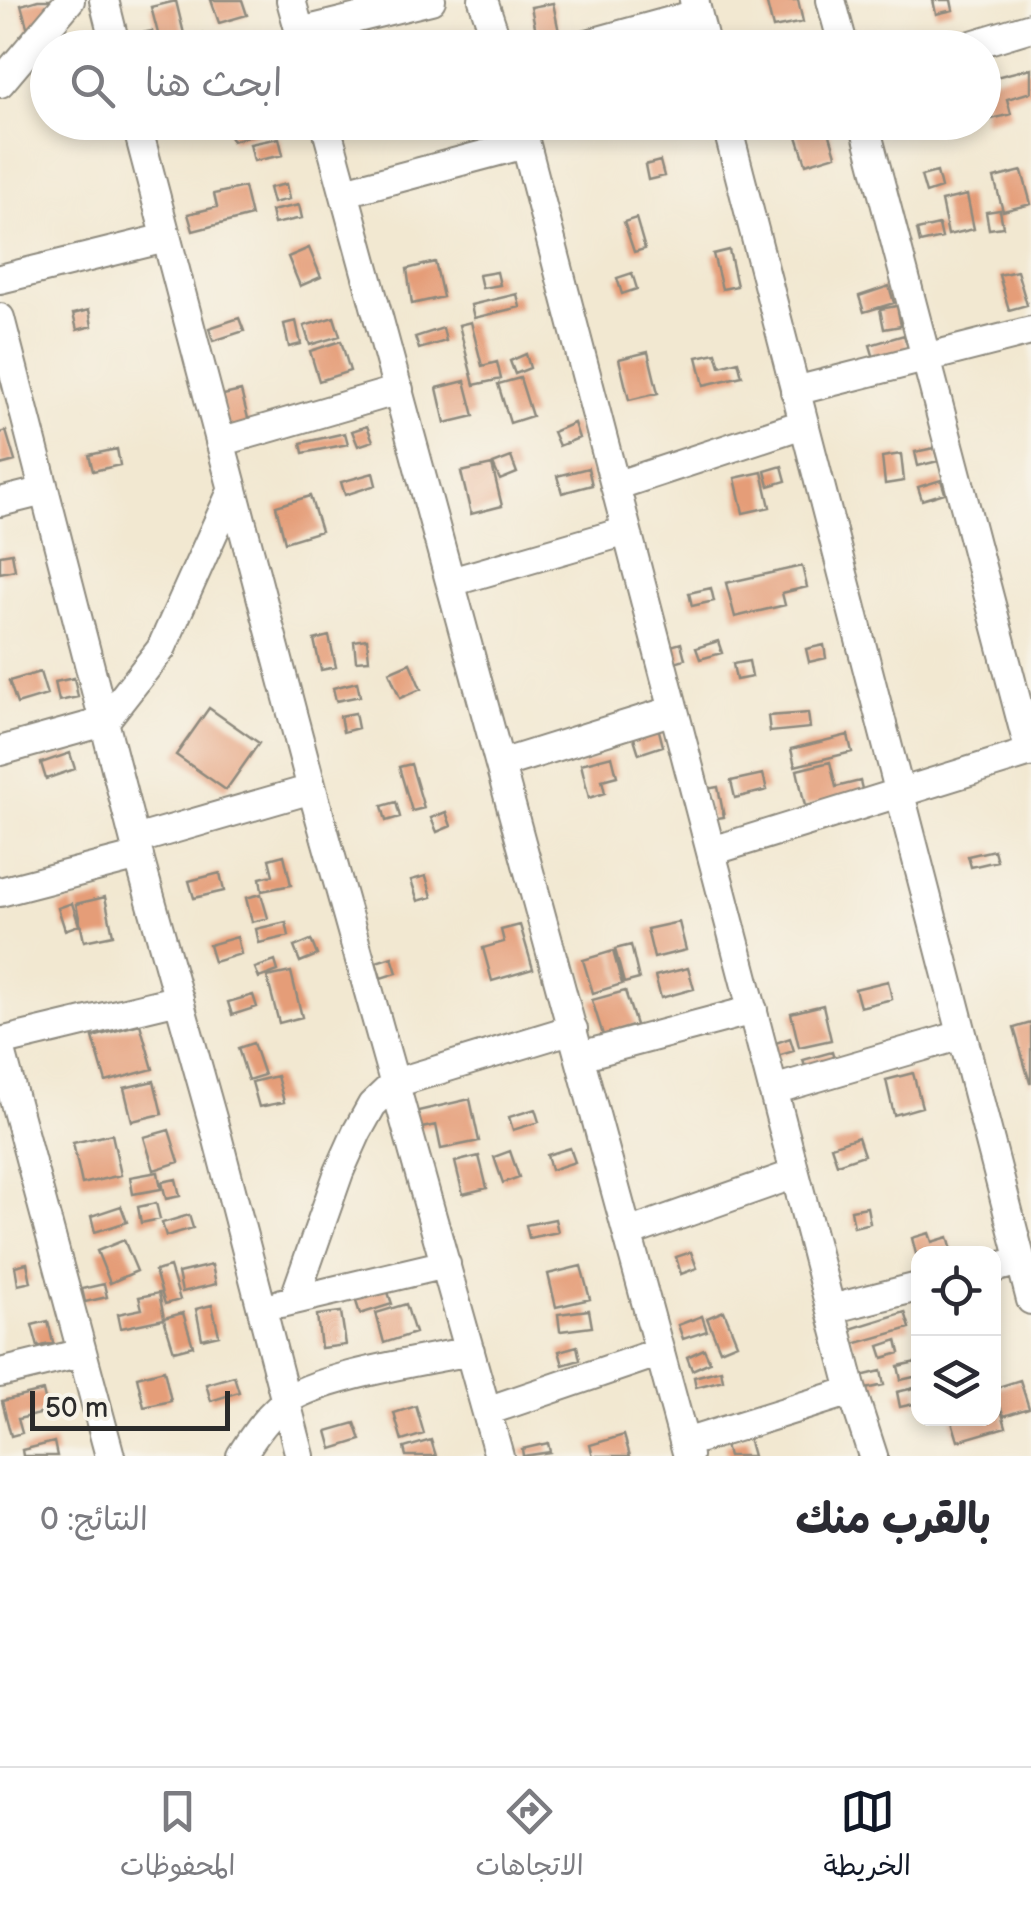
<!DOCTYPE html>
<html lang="ar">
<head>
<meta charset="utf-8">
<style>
	:root { --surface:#fff; --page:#f2f2f3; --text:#2b2b33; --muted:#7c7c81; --line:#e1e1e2; --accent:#111827 }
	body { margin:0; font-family:"Balsamiq Sans","Playpen Sans Arabic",sans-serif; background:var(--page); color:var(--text); direction:rtl }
	.controls { position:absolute; right:30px; bottom:30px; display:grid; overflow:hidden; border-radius:20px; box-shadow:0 5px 15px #0003 }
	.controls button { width:90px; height:90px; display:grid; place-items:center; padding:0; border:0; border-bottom:2px solid var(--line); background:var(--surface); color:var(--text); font:50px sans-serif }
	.scale { position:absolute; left:30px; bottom:25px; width:200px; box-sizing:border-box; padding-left:10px; border:5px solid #2b2b2b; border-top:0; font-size:28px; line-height:35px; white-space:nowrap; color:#2b2b2b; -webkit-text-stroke:8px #f7f3e8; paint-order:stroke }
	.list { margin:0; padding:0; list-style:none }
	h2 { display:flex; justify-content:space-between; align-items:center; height:130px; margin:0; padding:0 40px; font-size:42px }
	h2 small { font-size:32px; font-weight:400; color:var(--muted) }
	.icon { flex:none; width:55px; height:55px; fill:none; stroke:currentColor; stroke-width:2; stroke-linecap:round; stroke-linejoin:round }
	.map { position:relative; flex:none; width:1031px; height:1456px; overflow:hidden; direction:ltr }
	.search { position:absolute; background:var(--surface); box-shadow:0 5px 15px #0003; left:30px; right:30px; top:30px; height:110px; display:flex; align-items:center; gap:25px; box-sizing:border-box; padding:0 35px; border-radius:55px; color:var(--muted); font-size:38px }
	.sheet { height:310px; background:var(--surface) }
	nav { display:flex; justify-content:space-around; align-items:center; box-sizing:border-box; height:140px; border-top:2px solid var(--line); background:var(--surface); font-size:28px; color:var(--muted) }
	nav a { display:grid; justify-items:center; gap:5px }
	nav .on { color:var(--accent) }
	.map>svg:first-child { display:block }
	.building { fill:#e59d78 }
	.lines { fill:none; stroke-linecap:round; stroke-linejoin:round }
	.minor-casing { stroke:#8e8a7e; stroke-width:32 }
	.minor { stroke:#fff; stroke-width:28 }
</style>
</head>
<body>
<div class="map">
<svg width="1031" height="1456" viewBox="0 0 1031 1456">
	<rect width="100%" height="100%" fill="#f7f3e8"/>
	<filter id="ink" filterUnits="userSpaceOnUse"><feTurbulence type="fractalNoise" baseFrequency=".01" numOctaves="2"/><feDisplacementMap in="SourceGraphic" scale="20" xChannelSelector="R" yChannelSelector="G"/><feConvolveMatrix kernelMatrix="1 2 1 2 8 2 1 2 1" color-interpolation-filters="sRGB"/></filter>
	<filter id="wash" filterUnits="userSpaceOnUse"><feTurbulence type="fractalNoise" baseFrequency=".0048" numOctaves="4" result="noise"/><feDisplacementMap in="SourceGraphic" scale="40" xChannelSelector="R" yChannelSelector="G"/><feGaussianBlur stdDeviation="2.25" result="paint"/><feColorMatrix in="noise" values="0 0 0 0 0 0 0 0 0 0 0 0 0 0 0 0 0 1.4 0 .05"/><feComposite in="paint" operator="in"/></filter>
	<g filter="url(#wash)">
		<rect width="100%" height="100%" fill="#f2e8d1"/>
		<g id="blocks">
			<path class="building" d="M38 0H50L63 43 34 51 21 5Z
				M211 0H242L247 15 219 23Z
				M766 0H798L803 22 773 28Z
				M933 0H951L953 10 936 14Z
				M176 1 184 34 160 41 151 7Z
				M553 3 560 37 538 41 531 7Z
				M152 31 155 41 134 46 132 35Z
				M203 34 206 48H192L190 37Z
				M1031 68V92L1007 99 1011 114 984 121V80Z
				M238 122H271L273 129 232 141 227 126Z
				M826 122 836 155 806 164 793 124Z
				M279 138 283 155 254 161 250 144Z
				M660 161 664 176 648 180 645 165Z
				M1022 171 1031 204 1003 211 994 178Z
				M937 172 941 188 926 193 921 176Z
				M286 184 289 199 273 203 269 188Z
				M244 187 251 216 193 231 188 214 217 207 214 194Z
				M967 195 974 229 948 235 941 201Z
				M299 205 302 218 274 224 271 211Z
				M1000 210 1003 227 989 229 986 212Z
				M636 218 645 249 634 252 624 222Z
				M939 225 942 238 920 243 917 230Z
				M309 248 321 277 300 286 288 257Z
				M729 250 737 286 722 289 713 254Z
				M435 262 443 297 412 304 407 269Z
				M1017 271 1027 305 1009 310 999 275Z
				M497 272 500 285 482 288 479 275Z
				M632 273 637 289 622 294 617 278Z
				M889 286 894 303 864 312 859 296Z
				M517 294 520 307 474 318 471 305Z
				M897 306 901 326 884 329 880 309Z
				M89 310 92 326 77 330 73 314Z
				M334 317 340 336 310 345 304 326Z
				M239 318 244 331 213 341 209 328Z
				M296 321 301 344 289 347 284 324Z
				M471 322 482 366 497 362 501 379 474 385 459 325Z
				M443 328 446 341 419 349 415 337Z
				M904 335 910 354 876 365 870 345Z
				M341 341 350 371 319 381 310 351Z
				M648 352 658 393 629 400 619 359Z
				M716 353 720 366 738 361 742 376 704 385 697 357Z
				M526 354 530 368 515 374 510 361Z
				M520 378 532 416 510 423 498 384Z
				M465 381 474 416 445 423 437 388Z
				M241 391 250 426 228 431 219 396Z
				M574 423 579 438 559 446 553 432Z
				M367 426 373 441 358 446 352 431Z
				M6 431 15 461 0 465V433Z
				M345 433 348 444 303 453 301 443Z
				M934 448 938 461 918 466 915 452Z
				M117 449 120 465 93 471 89 455Z
				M901 454 904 481 885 484 882 457Z
				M511 457 517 473 500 480 493 464Z
				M492 465 502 506 471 514 461 472Z
				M782 466 786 481 769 486 765 471Z
				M588 468 592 485 562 493 557 476Z
				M762 472 770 507 743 513 735 478Z
				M373 473 376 485 345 495 341 482Z
				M941 480 945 493 922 500 918 487Z
				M310 496 321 531 285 542 276 506Z
				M12 553 15 570 0 573V555Z
				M802 566 807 587 782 593 785 605 735 617 726 583Z
				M711 588 714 601 692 606 689 593Z
				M329 636 336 667 321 670 314 640Z
				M367 639 369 660 356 661 354 641Z
				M718 641 722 653 700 659 696 648Z
				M681 643 685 659 668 664 664 648Z
				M824 645 826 658 809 662 806 649Z
				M749 661 752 677 736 680 733 664Z
				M410 663 421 689 400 698 389 672Z
				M40 672 47 695 17 704 9 681Z
				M74 678 78 697 59 701 55 682Z
				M357 682 360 696 336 701 333 688Z
				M209 708 259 743 226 790 176 755Z
				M355 713 358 728 343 732 340 716Z
				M808 713 810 728 770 732 768 716Z
				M658 727 663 746 639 754 633 735Z
				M848 735 852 752 795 766 791 749Z
				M70 753 75 769 46 779 41 763Z
				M612 756 617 776 602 780 605 793 589 798 581 764Z
				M830 762 836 787 860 781 863 793 805 806 797 770Z
				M411 764 424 808 412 811 399 767Z
				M763 774 767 790 735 798 731 781Z
				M718 787 724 817 711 819 706 789Z
				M396 802 400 817 386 821 382 806Z
				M446 812 451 826 437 832 431 818Z
				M994 850 997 861 971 867 968 856Z
				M284 855 291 885 262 891 260 878 273 875 269 859Z
				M220 873 224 891 194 898 189 881Z
				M426 876 432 897 418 901 411 880Z
				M261 894 268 918 252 922 246 898Z
				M105 897 113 935 84 941 76 904Z
				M72 903 79 925 65 930 58 908Z
				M286 922 289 936 259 943 256 929Z
				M679 922 686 950 654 958 647 929Z
				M520 925 533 969 492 981 483 948 504 942 501 930Z
				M237 937 241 954 214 962 209 945Z
				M311 940 317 955 300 962 294 947Z
				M631 945 639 979 624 983 615 949Z
				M613 951 622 984 593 993 583 960Z
				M392 957 397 973 381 978 376 962Z
				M275 961 278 971 259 978 255 968Z
				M688 968 694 989 661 998 655 976Z
				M291 972 302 1017 279 1023 267 977Z
				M888 981 892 999 860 1007 855 989Z
				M625 991 636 1025 603 1035 592 1000Z
				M253 995 257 1007 232 1015 228 1002Z
				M823 1005 831 1040 799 1047 791 1013Z
				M1031 1023V1083H1030L1014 1028Z
				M140 1024 153 1069 106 1082 93 1037Z
				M790 1038 794 1051 774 1057 770 1045Z
				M253 1043 264 1075 248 1080 238 1048Z
				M832 1052 838 1074 810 1083 803 1060Z
				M913 1073 922 1107 894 1115 886 1080Z
				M277 1076 284 1102 259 1107 252 1082Z
				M154 1081 162 1114 132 1121 124 1088Z
				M470 1099 479 1141 441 1149 436 1125 417 1129 414 1112Z
				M535 1109 539 1122 513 1130 509 1117Z
				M169 1130 179 1162 154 1170 144 1137Z
				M112 1134 121 1175 82 1184 73 1143Z
				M858 1137 864 1155 837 1164 831 1146Z
				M570 1148 575 1162 551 1170 547 1155Z
				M510 1151 519 1177 503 1183 494 1157Z
				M479 1156 487 1188 463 1194 455 1162Z
				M158 1172 161 1189 133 1194 130 1177Z
				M176 1179 180 1196 166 1199 162 1182Z
				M156 1203 160 1219 141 1223 138 1207Z
				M121 1206 127 1222 95 1232 91 1216Z
				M867 1207 870 1223 854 1227 851 1210Z
				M189 1215 193 1228 166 1236 162 1223Z
				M555 1219 558 1232 529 1238 526 1225Z
				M929 1233 932 1242 948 1237 953 1254H916L912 1238Z
				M124 1240 137 1271 110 1283 97 1251Z
				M691 1252 697 1268 681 1274 676 1257Z
				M27 1263 31 1282 18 1285 15 1266Z
				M212 1265 216 1284 182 1292 178 1273Z
				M581 1266 590 1299 556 1307 548 1274Z
				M170 1267 180 1300 165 1304 155 1271Z
				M385 1283 392 1304 360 1314 353 1292Z
				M104 1284 107 1297 85 1302 82 1289Z
				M159 1293 164 1318 183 1313 193 1346 174 1351 164 1319 121 1328 118 1314 142 1309 139 1297Z
				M406 1304 415 1333 384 1343 376 1313Z
				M212 1305 219 1335 202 1339 196 1309Z
				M589 1310 592 1327 560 1331 558 1314Z
				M724 1311 737 1343 720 1350 707 1318Z
				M341 1312 346 1345 321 1348 317 1315Z
				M905 1312 910 1328 854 1344 850 1329Z
				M702 1316 707 1331 683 1339 678 1325Z
				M48 1321 53 1343 38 1347 32 1325Z
				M897 1340 900 1353 883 1358 879 1346Z
				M577 1346 580 1360 563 1365 559 1351Z
				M704 1349 710 1362 692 1370 687 1357Z
				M916 1362 918 1376 901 1380 898 1366Z
				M164 1370 171 1401 144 1407 137 1377Z
				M721 1370 723 1380 696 1387 694 1377Z
				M881 1371 884 1385 861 1390 857 1377Z
				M234 1376 239 1392 211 1401 206 1384Z
				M1020 1380 1029 1408 1004 1416 1000 1406 1006 1427 958 1441 951 1418H994V1396L997 1395 995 1388Z
				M918 1387V1403L900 1407 897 1392Z
				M43 1391 48 1412 18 1419 22 1433 11 1436 2 1401Z
				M416 1406 424 1434 402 1441 394 1413Z
				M355 1423 361 1440 332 1449 327 1431Z
				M624 1435 630 1456H593L590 1445Z
				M748 1438 753 1456H728L725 1445Z
				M431 1440 436 1456H406L404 1448Z
				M54 1442 57 1456H23L22 1450Z
				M548 1443 550 1452 523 1456 522 1449Z"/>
		</g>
	</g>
	<g filter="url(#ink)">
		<use href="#blocks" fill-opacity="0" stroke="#8e8a7e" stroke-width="2.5"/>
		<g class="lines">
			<g class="minor-casing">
				<path id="minor" d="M104 0 116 48
					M291 0 304 47
					M483 0 499 48
					M694 0 706 48
					M831 0 844 48
					M300 32 431 0
					M573 48 697 14
					M962 48 1031 27
					M0 83 70 0
					M136 122 312 789 499 1456
					M325 122 688 1456
					M520 122 852 1391 873 1456
					M726 122 1031 1300
					M864 122 1030 753
					M345 192 525 144
					M0 279 166 238
					M0 318 141 865 217 1136 300 1456
					M795 391 1031 331
					M220 442 399 390
					M615 486 803 424
					M0 502 44 491
					M451 582 627 531
					M0 751 104 722 161 649 233 489
					M501 764 674 710
					M135 840 312 789
					M712 851 1031 752
					M0 892 139 856
					M0 1042 179 999
					M0 1047 110 1456
					M580 1056 753 1010
					M773 1090 962 1035
					M628 1233 795 1174
					M994 1268 1020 1261
					M294 1300 339 1172 357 1132 372 1105 395 1083 573 1029
					M282 1303 446 1264
					M831 1309 918 1287
					M0 1373 82 1353
					M487 1411 660 1352
					M685 1443 852 1391
					M241 1456C253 1436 266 1417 285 1402 315 1377 427 1360 470 1351"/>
			</g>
			<use href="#minor" class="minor"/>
		</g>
	</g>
</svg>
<div class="controls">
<button><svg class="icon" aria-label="locate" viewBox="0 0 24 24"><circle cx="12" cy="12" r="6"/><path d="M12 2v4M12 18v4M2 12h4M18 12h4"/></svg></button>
<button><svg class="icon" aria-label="layers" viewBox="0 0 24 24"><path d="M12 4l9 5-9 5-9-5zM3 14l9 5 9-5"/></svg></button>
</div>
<div class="scale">50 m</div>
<div class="search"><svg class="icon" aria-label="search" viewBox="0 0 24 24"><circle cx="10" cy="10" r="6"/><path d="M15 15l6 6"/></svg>ابحث هنا</div>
</div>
<section class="sheet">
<h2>بالقرب منك<small>النتائج: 0</small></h2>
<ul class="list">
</ul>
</section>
<nav>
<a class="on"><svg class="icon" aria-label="map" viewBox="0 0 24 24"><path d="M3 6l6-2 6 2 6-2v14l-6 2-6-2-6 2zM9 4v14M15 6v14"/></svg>الخريطة</a>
<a><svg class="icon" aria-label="directions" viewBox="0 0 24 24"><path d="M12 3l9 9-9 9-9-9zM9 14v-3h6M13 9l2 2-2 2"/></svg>الاتجاهات</a>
<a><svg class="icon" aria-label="saved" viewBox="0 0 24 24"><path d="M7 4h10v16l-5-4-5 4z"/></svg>المحفوظات</a>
</nav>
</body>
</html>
